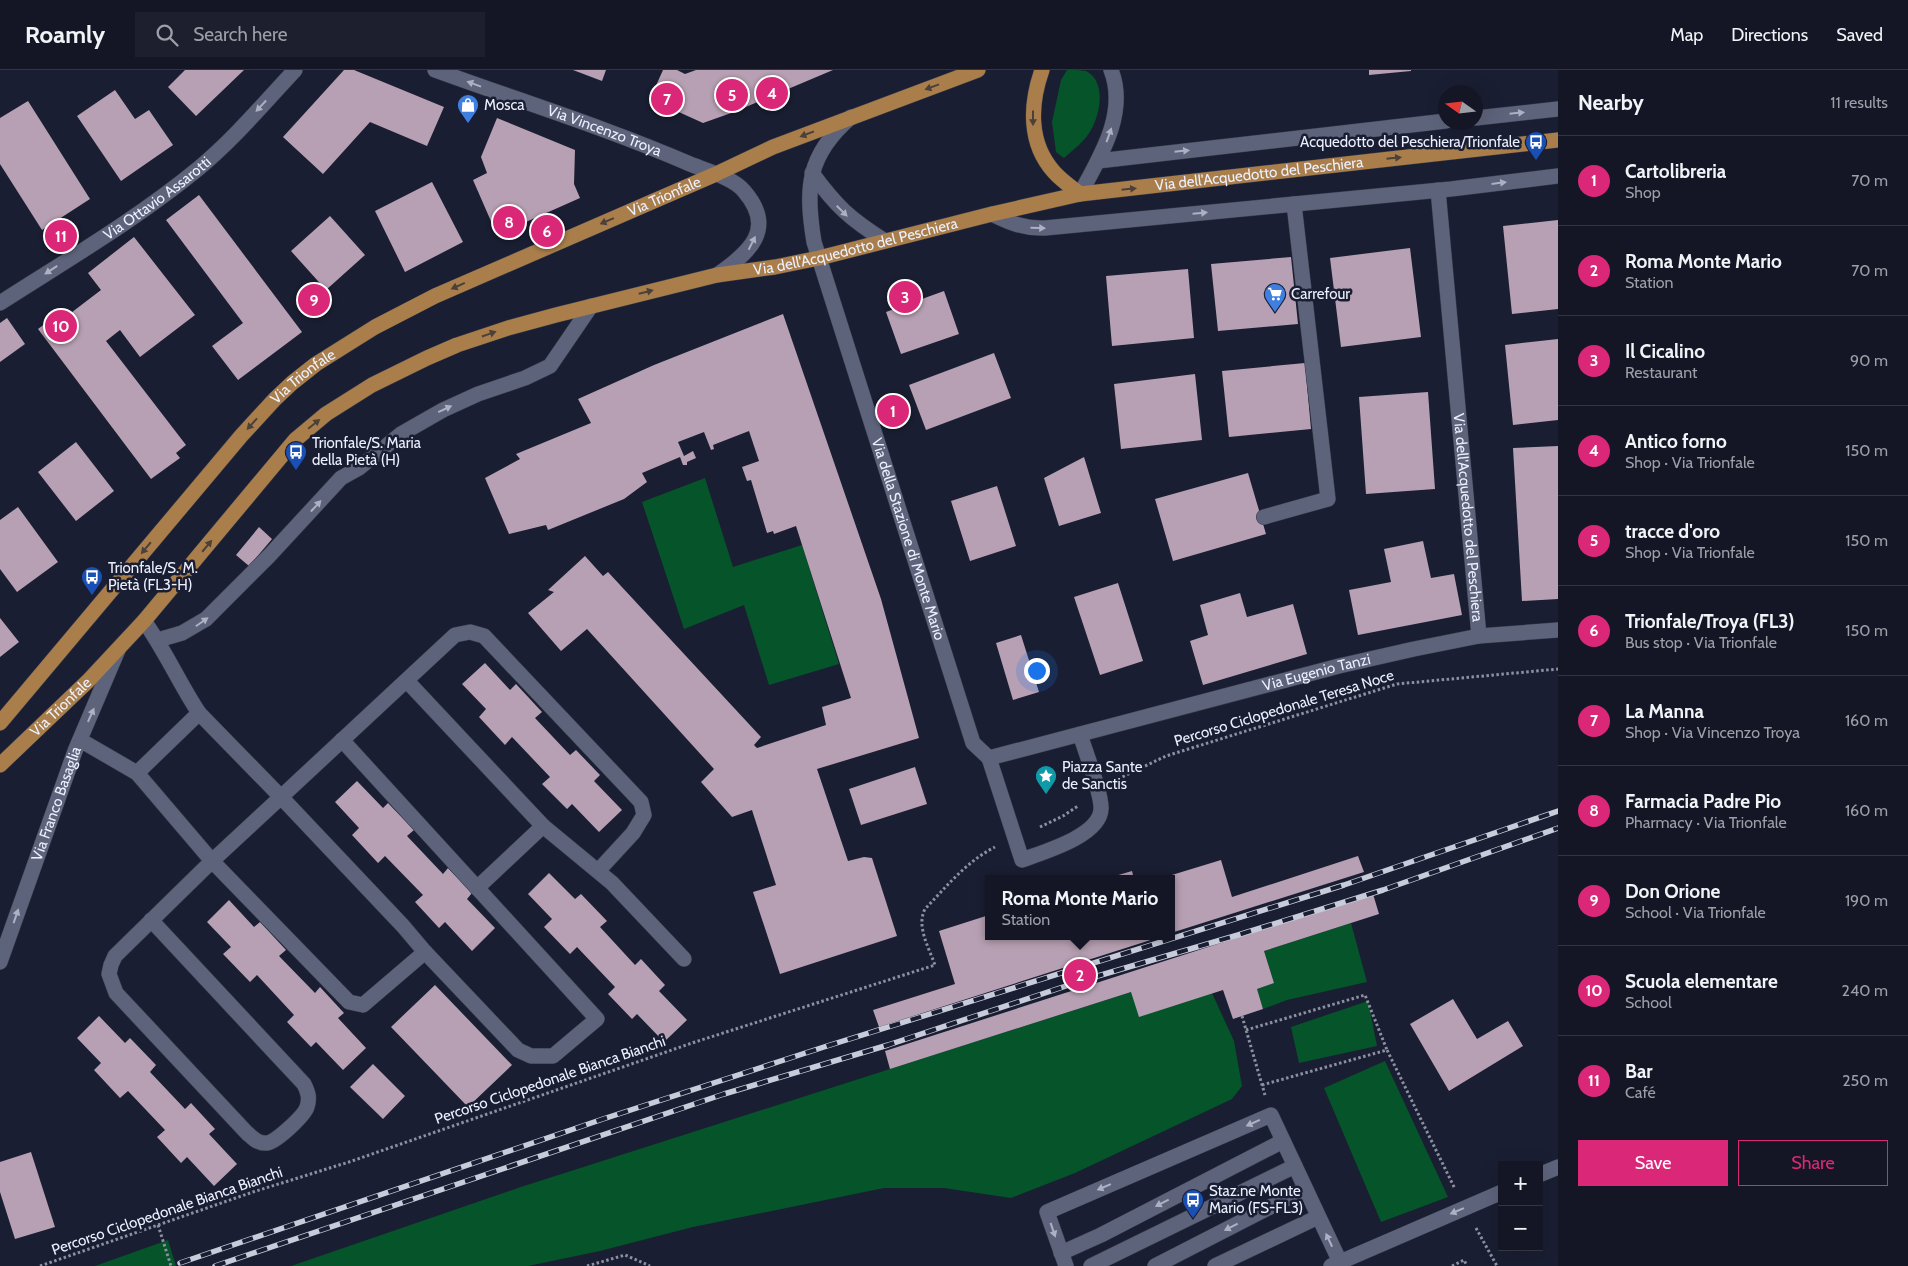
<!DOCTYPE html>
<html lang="en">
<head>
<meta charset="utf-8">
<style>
	:root { --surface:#141626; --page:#1d1f2e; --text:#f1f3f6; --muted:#9d9fa7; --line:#333543; --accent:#db2777 }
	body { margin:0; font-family:Cabin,sans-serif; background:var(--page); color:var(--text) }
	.controls { position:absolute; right:15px; bottom:15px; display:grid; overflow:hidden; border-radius:0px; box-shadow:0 5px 20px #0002 }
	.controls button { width:45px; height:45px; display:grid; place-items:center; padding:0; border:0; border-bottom:1px solid var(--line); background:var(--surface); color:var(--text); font:25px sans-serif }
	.compass { position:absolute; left:1438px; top:15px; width:45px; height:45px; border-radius:50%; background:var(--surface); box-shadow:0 5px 20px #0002; rotate:284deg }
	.you { position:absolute; left:1036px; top:600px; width:18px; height:18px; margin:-12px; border:4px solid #fff; border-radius:50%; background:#1a73e8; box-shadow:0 0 0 8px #1a73e833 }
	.badge { display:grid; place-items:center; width:32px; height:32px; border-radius:50%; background:var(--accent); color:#fff; font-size:16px; font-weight:700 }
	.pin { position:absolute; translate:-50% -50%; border:2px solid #fff; box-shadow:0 1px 5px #0006 }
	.popup { position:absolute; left:985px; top:805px; width:190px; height:65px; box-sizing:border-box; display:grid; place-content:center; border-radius:0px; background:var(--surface); filter:drop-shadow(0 1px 4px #0005); font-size:16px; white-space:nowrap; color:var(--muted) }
	.popup b { font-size:19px; color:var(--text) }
	.popup::after { content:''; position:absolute; left:50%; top:100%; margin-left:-10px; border:10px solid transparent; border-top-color:var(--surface) }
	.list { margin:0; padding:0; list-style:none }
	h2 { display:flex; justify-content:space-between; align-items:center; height:65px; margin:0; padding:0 20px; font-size:21px }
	h2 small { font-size:16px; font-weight:400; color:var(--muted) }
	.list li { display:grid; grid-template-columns:32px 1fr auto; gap:15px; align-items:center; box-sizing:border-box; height:90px; padding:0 20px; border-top:1px solid var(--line) }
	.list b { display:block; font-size:19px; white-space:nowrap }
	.list p { margin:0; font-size:16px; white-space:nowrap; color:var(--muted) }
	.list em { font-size:16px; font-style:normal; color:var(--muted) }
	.actions { display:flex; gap:10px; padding:15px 20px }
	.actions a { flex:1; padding:11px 0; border:1px solid var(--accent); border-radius:0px; text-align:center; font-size:18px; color:var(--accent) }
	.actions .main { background:var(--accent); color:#fff }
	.icon { flex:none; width:28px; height:28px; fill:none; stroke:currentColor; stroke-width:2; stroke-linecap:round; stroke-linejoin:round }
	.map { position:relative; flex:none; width:1558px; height:1196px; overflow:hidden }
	header { display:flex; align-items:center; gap:30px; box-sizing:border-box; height:70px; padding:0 25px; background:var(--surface); border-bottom:1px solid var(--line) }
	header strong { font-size:24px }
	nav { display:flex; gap:28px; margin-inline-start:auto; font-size:18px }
	.search { width:350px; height:45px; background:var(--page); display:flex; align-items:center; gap:12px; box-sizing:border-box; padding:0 18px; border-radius:0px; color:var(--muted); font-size:19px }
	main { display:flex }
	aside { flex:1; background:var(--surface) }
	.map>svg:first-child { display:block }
	.green { fill:#05542a }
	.building { fill:#b7a0b3 }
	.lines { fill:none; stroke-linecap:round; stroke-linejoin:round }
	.minor-casing { stroke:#383b4b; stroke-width:16 }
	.major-casing { stroke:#383b4b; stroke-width:16 }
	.path { stroke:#8c90a1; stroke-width:3; stroke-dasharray:2.5 2.5; stroke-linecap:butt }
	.minor { stroke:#5d637b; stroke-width:15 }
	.major { stroke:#a97e4a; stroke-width:15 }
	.rail-casing { stroke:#c7cbda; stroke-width:5.5 }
	.rail { stroke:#1a1e32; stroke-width:4; stroke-dasharray:11; stroke-linecap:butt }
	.oneway { fill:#acb1c3 }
	.oneway2 { fill:#4c403a }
	.labels { text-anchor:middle; stroke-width:5; stroke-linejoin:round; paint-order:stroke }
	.poi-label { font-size:15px; fill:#ecf0fe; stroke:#1a1e32; text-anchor:start }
	.street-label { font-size:15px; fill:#ecf0fe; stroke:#1a1e32 }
</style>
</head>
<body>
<header>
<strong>Roamly</strong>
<div class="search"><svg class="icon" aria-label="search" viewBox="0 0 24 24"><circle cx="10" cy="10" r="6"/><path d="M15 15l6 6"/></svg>Search here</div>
<nav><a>Map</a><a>Directions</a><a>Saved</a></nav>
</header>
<main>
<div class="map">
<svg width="1558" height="1196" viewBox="0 0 1558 1196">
	<rect width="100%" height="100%" fill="#1a1e32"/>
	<path class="green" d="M1067 0C1073 0 1081 0 1086 1 1107 12 1100 44 1091 60 1085 71 1073 80 1064 88L1056 82 1052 52 1061 10Z
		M705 408 733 497 802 475 839 594 769 615 744 535 684 559 642 432Z
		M1351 853 1367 912 1287 930 1263 939 1257 919 1274 913 1264 881Z
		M1131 922 1212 923 1234 971 1242 1016 1232 1029 1075 1103 1011 1128 944 1118H884L693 1157 600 1181 528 1196H291L524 1116Z
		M1368 931 1377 976 1299 993 1291 957Z
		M1385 991 1448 1127 1381 1152 1324 1018Z
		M168 1170 176 1196H94H95Z"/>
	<path class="building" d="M185 0H244L196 46 168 17Z
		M344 0H354L444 37 427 76 370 52 323 104 283 67Z
		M573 0H606L602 11Z
		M663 0H677L685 4 696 0H833L734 42 703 53 650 29Z
		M1369 0H1411V1L1369 5Z
		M115 20 135 49 149 40 173 75 121 111 77 46Z
		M28 31 90 129 42 160 0 94V48Z
		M497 48 575 80 574 114 580 128 497 165 473 110 487 103 481 87Z
		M432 112 463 172 405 202 375 141Z
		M199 125 302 262 238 310 212 276 243 253 166 150Z
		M330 146 365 185 326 220 291 181Z
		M1558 150V239L1512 244 1503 156Z
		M134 167 195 245 140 287 120 260 106 271 186 375 176 383 180 388 151 409 38 259 59 243 63 249 101 220 88 203Z
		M1410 178 1421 267 1341 277 1330 188Z
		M1291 187 1298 254 1218 261 1211 194Z
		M1188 199 1194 268 1112 276 1106 206Z
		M944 221 959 264 901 284 886 242Z
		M783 244 881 529 919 668 817 699 848 791 864 787 872 788 897 866 780 904 753 822 776 815 752 740 732 747 701 712 714 699 587 559 561 581 528 543 554 522 548 520 585 486 603 506 608 502 761 667 754 675 757 678 826 655 822 637 851 628 796 456 774 464 773 461 767 463 751 410 747 411 742 397 759 391 749 361 713 375 714 379 711 380 704 362 678 372 684 386 693 381 696 388 687 392V395H683L680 387 642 403 647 412 624 429 548 460 546 455 509 464 485 408 520 389 516 384 591 353 578 329 654 295Z
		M7 248 25 274 0 292V253Z
		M1558 269V350L1513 355 1505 275Z
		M994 283 1011 328 926 360 909 315Z
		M1305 293 1311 359 1229 367 1222 301Z
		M1195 304 1202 370 1121 379 1114 314Z
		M1428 322 1435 419 1366 424 1359 327Z
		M76 372 114 421 76 451 38 402Z
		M1558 376V529L1522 531 1513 378Z
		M1084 387 1101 443 1059 456 1044 408Z
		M1248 403 1266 464 1173 491 1155 429Z
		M997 416 1016 476 970 491 951 431Z
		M18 437 58 492 17 522 0 499V450Z
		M259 457 272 469 249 496 236 485Z
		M1423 471 1431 508 1454 504 1462 545 1358 565 1349 520 1391 512 1384 479Z
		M1118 513 1143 591 1100 605 1074 527Z
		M1240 523 1247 547 1293 534 1307 584 1203 615 1190 571 1208 565 1200 535Z
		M0 548 19 572 0 587Z
		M1021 565 1039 622 1013 630 996 573Z
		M485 593 510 620 516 614 542 642 535 648 570 685 576 680 600 705 594 711 622 740 599 762 572 734 567 739 542 714 550 707 512 667 505 675 479 647 486 639 462 614Z
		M915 697 927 734 861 755 849 719Z
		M357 711 383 738 388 733 414 760 407 766 443 804 448 798 472 823 467 829 495 858 472 881 445 852 439 858 415 832 423 825 385 786 378 793 352 765 359 758 335 732Z
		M1358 786 1364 802 1171 863V809L1162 808 1221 790 1232 827Z
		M1132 801 1134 809H1108V808Z
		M549 803 575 829 581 824 607 851 600 857 635 895 641 889 665 915 659 921 687 950 664 972 637 944 632 949 608 924 615 917 577 877 570 884 544 857 552 849 528 824Z
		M1373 824 1379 844 1264 881 1274 913 1257 919 1263 939 1233 949 1223 920 1139 947 1131 922 890 999 885 981Z
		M229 830 254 857 260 852 286 880 279 886 315 923 320 917 344 943 338 948 366 978 343 1000 316 972 311 977 287 952 294 945 257 905 250 912 223 884 231 877 207 852Z
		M989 845V866L1160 867 879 957 873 940 955 914 939 861Z
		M435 915 512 995 468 1037 391 957Z
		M1453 929 1477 969 1508 951 1523 976 1449 1021 1410 954Z
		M99 946 125 973 130 968 156 995 150 1002 185 1039 191 1033 215 1059 209 1064 237 1094 214 1116 187 1087 181 1093 157 1067 165 1060 128 1021 120 1028 94 1000 101 993 77 968Z
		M373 994 405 1026 383 1049 350 1017Z
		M31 1082 55 1157 15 1169 0 1122V1092Z"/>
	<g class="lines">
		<g class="minor-casing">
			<g id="minor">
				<path id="s1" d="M435 0C520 31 607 58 690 94 705 100 734 108 744 121 777 159 749 183 717 205"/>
				<path id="s2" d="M851 47C807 85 805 118 814 172L973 673 989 688"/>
				<path d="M1476 48 1558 39"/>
				<path d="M1098 91 1446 51"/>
				<path d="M812 103C836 136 850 149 885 171"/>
				<path id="s3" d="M1438 120 1479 566"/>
				<path d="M1080 124C1100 87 1128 43 1111 0"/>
				<path d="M992 144C1010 153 1025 159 1045 158L1451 119 1558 106"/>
				<path id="s4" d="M0 233C67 190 137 149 199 98 234 69 264 33 295 0"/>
				<path d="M1264 447 1328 429 1294 134"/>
				<path d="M144 551C165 580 179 613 199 643"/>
				<path d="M158 570 182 563 206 549 269 486 341 408 359 398 401 364 443 340 478 324 525 308 550 296 591 236"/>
				<path d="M407 611 543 756 477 818"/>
				<path id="s5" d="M1080 664C1085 681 1102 724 1101 739 1100 766 1043 782 1022 790L989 688 1339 596 1414 579 1479 566 1558 560"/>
				<path d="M80 670 137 703 199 643 281 727 455 565 470 562 484 566 641 732 644 745 633 763 598 801"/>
				<path d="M342 670 597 949 553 986H531L518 980 425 882"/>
				<path d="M137 703 212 791 349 932 363 935 425 882 403 856 281 727 212 791 115 886 111 895 109 904 116 923 247 1063C253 1068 258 1074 267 1073 276 1072 304 1046 307 1037 310 1028 308 1022 304 1014L151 850"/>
				<path d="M543 756 612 813 684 889"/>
				<path id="s6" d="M0 892 75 681 118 580"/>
				<path d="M1539 1105 1558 1097"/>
				<path d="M1061 1183 1101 1165 1283 1071"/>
				<path d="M1066 1196 1047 1142 1271 1045 1340 1192"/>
				<path d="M1091 1196 1295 1096"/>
				<path d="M1155 1196 1305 1119"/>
				<path d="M1215 1196 1318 1147"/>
				<path d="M1331 1196 1502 1122"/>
			</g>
		</g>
		<g class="major-casing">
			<g id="major">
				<path d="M1042 0C1030 34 1028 73 1054 102 1061 110 1071 117 1080 124"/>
				<path id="s7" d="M0 653 241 366 275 329 292 313 316 294 375 257 435 226 716 104 773 77 978 0"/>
				<path id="s8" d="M0 695 88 611 144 551 295 370 326 344 372 315 427 288 457 275 508 258 556 245 717 205 775 197 819 188 992 144 1080 124 1558 70"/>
			</g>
		</g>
		<path class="path" d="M1118 709 1166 686 1397 614 1558 599
			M1040 757 1063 746 1078 736
			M1242 946 1265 1025
			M1246 960 1365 925 1387 980
			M1262 1015 1387 980 1455 1119
			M158 1155 171 1196
			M1476 1158 1497 1196
			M40 1196 253 1122 349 1092 692 973 935 895C929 878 916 856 925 839 946 817 967 791 995 777
			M587 1196 625 1185 650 1196
			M1452 1196 1464 1190 1467 1196"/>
		<use href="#minor" class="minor"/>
		<use href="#major" class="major"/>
		<g class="rail-casing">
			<path id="rail" d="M180 1193 603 1049 827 976 1344 815 1558 741
				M215 1196 724 1024 888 975 1084 910 1238 865 1383 820 1558 758"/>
		</g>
		<use href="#rail" class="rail"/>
	</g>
	<defs><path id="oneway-solid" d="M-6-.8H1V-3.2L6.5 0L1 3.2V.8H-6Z" transform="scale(1.25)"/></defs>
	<g class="oneway">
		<use href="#oneway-solid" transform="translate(474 14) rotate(-160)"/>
		<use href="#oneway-solid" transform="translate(261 36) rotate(133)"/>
		<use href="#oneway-solid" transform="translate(1517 43) rotate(-6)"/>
		<use href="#oneway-solid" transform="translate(1109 65) rotate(-70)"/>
		<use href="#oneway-solid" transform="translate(1182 81) rotate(-6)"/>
		<use href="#oneway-solid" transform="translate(1499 113) rotate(-7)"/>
		<use href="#oneway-solid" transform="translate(842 141) rotate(45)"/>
		<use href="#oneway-solid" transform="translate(1200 143) rotate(-5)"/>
		<use href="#oneway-solid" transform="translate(1038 158) rotate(1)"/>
		<use href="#oneway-solid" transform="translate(752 173) rotate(-63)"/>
		<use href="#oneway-solid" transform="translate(51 200) rotate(147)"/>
		<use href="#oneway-solid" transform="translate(445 339) rotate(-25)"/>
		<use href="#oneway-solid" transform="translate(316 436) rotate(-47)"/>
		<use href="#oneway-solid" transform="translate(202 552) rotate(-35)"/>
		<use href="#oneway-solid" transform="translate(91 645) rotate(-66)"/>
		<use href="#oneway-solid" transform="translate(16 846) rotate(-71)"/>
		<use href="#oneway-solid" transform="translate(1253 1053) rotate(156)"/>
		<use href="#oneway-solid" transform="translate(1104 1117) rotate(157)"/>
		<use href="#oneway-solid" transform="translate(1162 1133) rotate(153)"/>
		<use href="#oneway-solid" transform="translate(1457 1141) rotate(157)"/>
		<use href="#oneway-solid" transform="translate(1231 1157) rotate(153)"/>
		<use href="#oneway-solid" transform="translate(1053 1160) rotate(71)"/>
		<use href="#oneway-solid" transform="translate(1329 1170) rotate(-115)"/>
	</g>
	<g class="oneway2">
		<use href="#oneway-solid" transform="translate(932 17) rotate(160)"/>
		<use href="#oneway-solid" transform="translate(1033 48) rotate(90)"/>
		<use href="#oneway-solid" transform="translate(807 64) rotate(159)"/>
		<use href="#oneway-solid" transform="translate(1394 88) rotate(-6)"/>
		<use href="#oneway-solid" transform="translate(1129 119) rotate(-6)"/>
		<use href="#oneway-solid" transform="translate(607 151) rotate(157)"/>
		<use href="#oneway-solid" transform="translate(458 216) rotate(156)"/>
		<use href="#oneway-solid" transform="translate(646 222) rotate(-14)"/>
		<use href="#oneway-solid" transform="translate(489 264) rotate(-19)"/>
		<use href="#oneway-solid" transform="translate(252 354) rotate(132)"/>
		<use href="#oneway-solid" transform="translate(314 354) rotate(-39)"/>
		<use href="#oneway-solid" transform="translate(207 476) rotate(-50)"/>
		<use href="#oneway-solid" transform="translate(146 478) rotate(130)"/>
	</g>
	<defs>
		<g id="shop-pin" transform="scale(1.125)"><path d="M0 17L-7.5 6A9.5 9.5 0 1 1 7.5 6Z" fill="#3f7fe0" stroke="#1a1e32"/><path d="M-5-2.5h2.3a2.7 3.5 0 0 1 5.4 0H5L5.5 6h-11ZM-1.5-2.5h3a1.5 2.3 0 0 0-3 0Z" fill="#fff"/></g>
		<g id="bus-pin" transform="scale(1.125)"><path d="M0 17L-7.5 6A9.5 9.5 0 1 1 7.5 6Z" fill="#1a4fb4" stroke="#1a1e32"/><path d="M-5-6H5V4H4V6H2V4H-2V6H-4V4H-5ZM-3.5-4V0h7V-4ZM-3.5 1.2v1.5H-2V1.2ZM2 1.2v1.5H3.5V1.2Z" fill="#fff"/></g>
		<g id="supermarket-pin" transform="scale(1.125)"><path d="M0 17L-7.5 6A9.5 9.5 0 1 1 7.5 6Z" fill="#3f7fe0" stroke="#1a1e32"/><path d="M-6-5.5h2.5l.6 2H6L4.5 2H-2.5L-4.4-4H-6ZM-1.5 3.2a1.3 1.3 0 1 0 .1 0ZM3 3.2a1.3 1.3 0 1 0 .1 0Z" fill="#fff"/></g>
		<g id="sight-pin" transform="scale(1.125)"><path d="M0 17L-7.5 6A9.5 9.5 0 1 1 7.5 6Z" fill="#0f9aa8" stroke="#1a1e32"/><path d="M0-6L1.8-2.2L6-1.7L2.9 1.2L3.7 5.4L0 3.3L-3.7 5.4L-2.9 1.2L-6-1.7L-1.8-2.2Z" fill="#fff"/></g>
	</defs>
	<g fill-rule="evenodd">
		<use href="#shop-pin" x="468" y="35"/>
		<use href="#bus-pin" x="1536" y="72"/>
		<use href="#supermarket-pin" x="1275" y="224"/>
		<use href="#bus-pin" x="296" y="382"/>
		<use href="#bus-pin" x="92" y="507"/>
		<use href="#sight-pin" x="1046" y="706"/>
		<use href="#bus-pin" x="1193" y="1130"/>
	</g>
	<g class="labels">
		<g class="poi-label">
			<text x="484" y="40">Mosca</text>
			<text x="1520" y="77" text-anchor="end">Acquedotto del Peschiera/Trionfale</text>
			<text x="1291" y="229">Carrefour</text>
			<text x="312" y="378">Trionfale/S. Maria<tspan x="312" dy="17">della Pietà (H)</tspan></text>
			<text x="108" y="503">Trionfale/S. M.<tspan x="108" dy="17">Pietà (FL3-H)</tspan></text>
			<text x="1062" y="702">Piazza Sante<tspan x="1062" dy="17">de Sanctis</tspan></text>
			<text x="1209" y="1126">Staz.ne Monte<tspan x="1209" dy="17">Mario (FS-FL3)</tspan></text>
		</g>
		<g class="street-label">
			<text dy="5" stroke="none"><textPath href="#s1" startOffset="180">Via Vincenzo Troya</textPath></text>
			<text dy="5" stroke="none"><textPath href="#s8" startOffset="1450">Via dell'Acquedotto del Peschiera</textPath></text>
			<text dy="5" stroke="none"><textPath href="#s4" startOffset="189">Via Ottavio Assarotti</textPath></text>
			<text dy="5" stroke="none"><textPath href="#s7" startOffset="866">Via Trionfale</textPath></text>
			<text dy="5" stroke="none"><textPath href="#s8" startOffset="1039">Via dell'Acquedotto del Peschiera</textPath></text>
			<text dy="5" stroke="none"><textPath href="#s7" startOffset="461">Via Trionfale</textPath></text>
			<text dy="5" stroke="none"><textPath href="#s3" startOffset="329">Via dell'Acquedotto del Peschiera</textPath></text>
			<text dy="5" stroke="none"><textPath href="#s2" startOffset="450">Via della Stazione di Monte Mario</textPath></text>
			<text dy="5" stroke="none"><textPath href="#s5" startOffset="622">Via Eugenio Tanzi</textPath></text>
			<text dy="5" stroke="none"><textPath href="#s8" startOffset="84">Via Trionfale</textPath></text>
			<text transform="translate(1284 638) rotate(-17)" y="5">Percorso Ciclopedonale Teresa Noce</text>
			<text dy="5" stroke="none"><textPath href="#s6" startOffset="168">Via Franco Basaglia</textPath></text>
			<text transform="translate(550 1010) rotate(-19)" y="5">Percorso Ciclopedonale Bianca Bianchi</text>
			<text transform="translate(167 1141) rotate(-19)" y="5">Percorso Ciclopedonale Bianca Bianchi</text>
		</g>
	</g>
</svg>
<div class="controls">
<button>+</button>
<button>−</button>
</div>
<svg class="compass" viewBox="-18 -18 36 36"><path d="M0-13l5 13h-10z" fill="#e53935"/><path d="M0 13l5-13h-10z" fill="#9d9fa7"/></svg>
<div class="you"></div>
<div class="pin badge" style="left:893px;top:341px">1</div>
<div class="pin badge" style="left:1080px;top:905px">2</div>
<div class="popup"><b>Roma Monte Mario</b>Station</div>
<div class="pin badge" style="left:905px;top:227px">3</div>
<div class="pin badge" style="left:772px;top:23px">4</div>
<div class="pin badge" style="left:732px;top:25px">5</div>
<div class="pin badge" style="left:547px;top:161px">6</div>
<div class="pin badge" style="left:667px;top:29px">7</div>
<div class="pin badge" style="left:509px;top:152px">8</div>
<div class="pin badge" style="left:314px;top:230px">9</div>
<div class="pin badge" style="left:61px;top:256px">10</div>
<div class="pin badge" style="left:61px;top:166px">11</div>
</div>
<aside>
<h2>Nearby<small>11 results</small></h2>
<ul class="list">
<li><span class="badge">1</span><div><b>Cartolibreria</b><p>Shop</p></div><em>70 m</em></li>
<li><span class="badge">2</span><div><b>Roma Monte Mario</b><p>Station</p></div><em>70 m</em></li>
<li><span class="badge">3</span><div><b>Il Cicalino</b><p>Restaurant</p></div><em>90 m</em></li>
<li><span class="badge">4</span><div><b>Antico forno</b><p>Shop · Via Trionfale</p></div><em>150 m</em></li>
<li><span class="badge">5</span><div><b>tracce d'oro</b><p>Shop · Via Trionfale</p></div><em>150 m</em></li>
<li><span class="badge">6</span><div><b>Trionfale/Troya (FL3)</b><p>Bus stop · Via Trionfale</p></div><em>150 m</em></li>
<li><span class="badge">7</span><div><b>La Manna</b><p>Shop · Via Vincenzo Troya</p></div><em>160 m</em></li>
<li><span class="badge">8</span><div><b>Farmacia Padre Pio</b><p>Pharmacy · Via Trionfale</p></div><em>160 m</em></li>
<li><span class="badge">9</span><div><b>Don Orione</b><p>School · Via Trionfale</p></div><em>190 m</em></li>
<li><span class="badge">10</span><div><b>Scuola elementare</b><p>School</p></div><em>240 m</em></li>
<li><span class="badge">11</span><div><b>Bar</b><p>Café</p></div><em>250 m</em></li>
</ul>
<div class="actions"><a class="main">Save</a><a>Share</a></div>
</aside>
</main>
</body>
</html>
